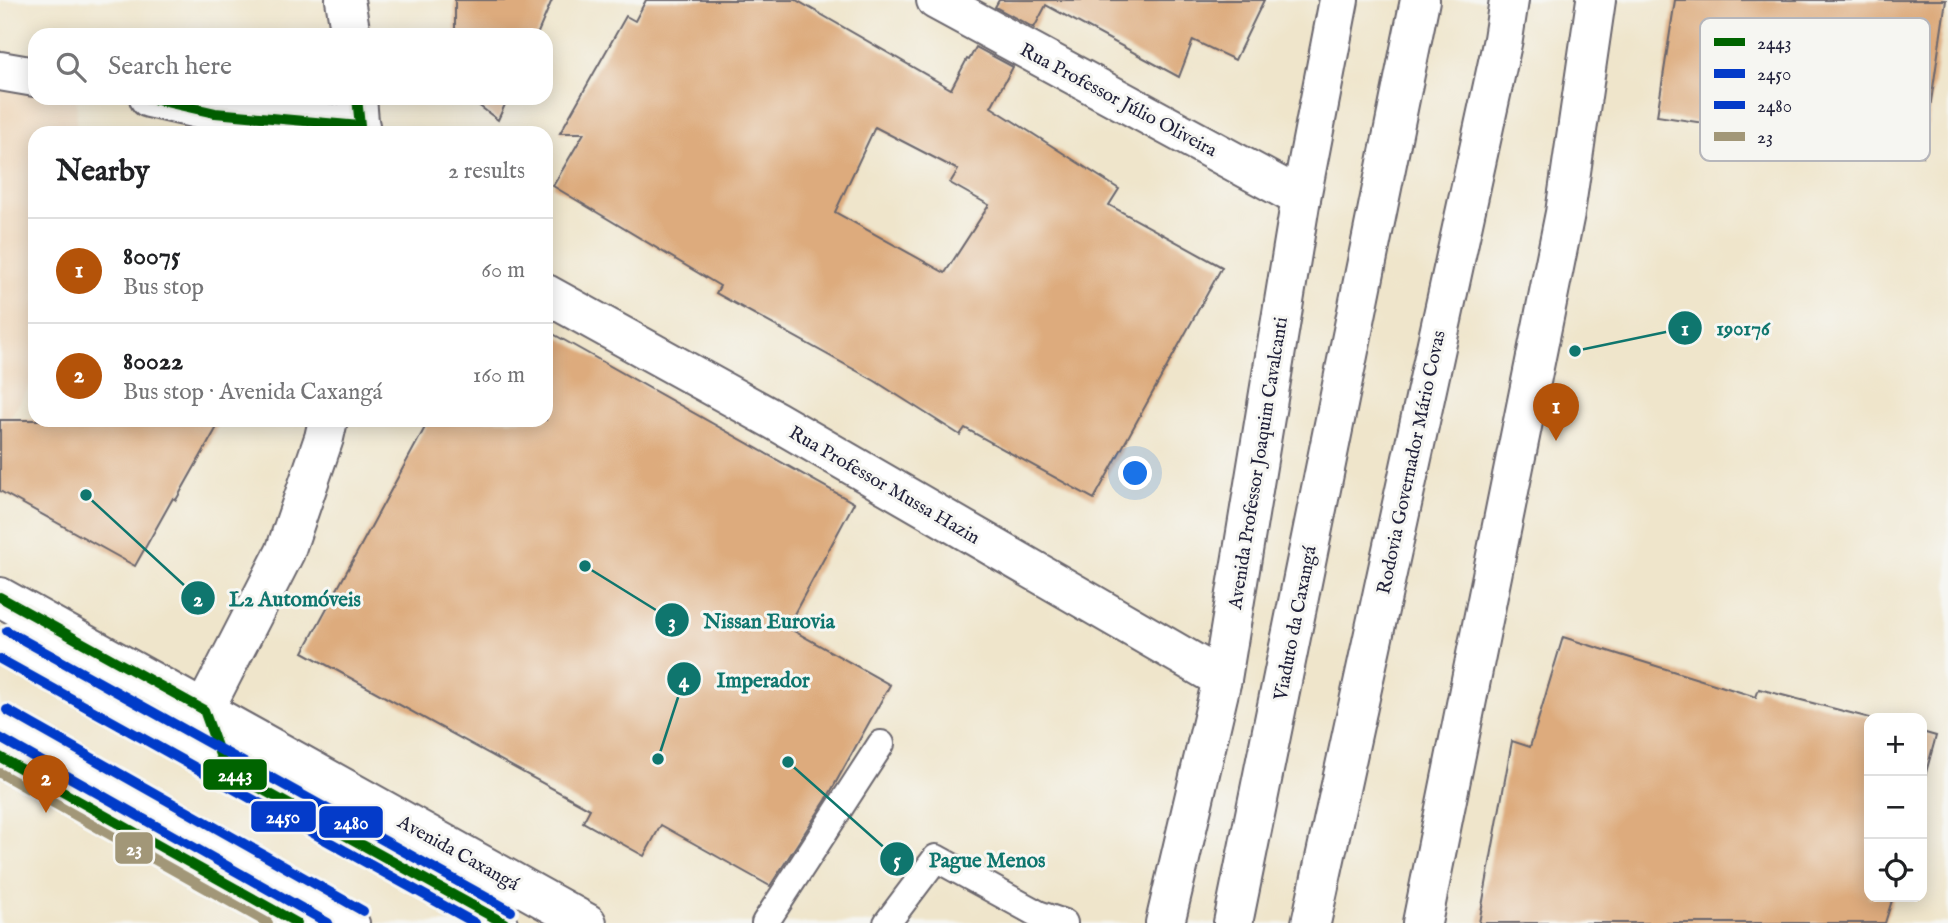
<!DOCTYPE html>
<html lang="en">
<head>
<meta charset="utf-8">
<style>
	:root { --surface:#fff; --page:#f6f6f6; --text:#202124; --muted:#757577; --line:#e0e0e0; --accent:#b45309 }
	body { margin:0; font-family:"IM FELL English",serif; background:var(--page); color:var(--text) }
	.controls { position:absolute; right:21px; bottom:21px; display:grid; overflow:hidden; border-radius:14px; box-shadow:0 4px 18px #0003 }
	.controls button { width:63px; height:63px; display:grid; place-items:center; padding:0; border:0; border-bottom:2px solid var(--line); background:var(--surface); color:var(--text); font:35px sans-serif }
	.you { position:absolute; left:1136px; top:474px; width:24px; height:24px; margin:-18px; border:5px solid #fff; border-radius:50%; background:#1a73e8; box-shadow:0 0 0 10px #1a73e833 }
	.badge { display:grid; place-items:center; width:46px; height:46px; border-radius:50%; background:var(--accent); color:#fff; font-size:23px; font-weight:700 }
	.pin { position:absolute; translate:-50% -58px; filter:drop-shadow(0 2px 4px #0008) }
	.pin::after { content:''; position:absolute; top:37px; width:24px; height:21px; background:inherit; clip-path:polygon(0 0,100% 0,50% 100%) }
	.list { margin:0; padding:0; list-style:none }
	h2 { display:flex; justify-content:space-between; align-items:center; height:91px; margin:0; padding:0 28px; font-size:30px }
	h2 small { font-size:23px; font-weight:400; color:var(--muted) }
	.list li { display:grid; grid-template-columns:46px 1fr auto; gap:21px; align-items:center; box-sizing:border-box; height:105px; padding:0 28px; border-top:2px solid var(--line) }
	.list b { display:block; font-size:26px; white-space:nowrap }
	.list p { margin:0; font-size:23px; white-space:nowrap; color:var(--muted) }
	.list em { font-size:23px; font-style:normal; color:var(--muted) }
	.icon { flex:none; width:38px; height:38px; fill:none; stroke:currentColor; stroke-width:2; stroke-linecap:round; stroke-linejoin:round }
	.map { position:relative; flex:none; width:1948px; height:923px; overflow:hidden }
	.search { position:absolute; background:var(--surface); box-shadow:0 4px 18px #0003; left:28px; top:28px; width:525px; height:77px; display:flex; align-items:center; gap:18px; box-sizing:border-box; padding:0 24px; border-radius:21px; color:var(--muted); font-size:26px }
	.panel { position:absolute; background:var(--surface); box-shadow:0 4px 18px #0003; left:28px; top:126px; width:525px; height:301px; border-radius:21px }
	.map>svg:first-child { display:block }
	.built { fill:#eed7bb }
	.building { fill:#ddab7d; fill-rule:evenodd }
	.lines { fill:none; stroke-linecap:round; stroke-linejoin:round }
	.lane-casing { stroke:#6a666d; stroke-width:30 }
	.street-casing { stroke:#6a666d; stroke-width:42 }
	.secondary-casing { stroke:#6a666d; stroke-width:42 }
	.primary-casing { stroke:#6a666d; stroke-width:42 }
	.highway-casing { stroke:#6a666d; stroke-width:42 }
	.lane { stroke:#fff; stroke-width:26 }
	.street { stroke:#fff; stroke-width:38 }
	.secondary { stroke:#fff; stroke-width:38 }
	.primary { stroke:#fff; stroke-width:38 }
	.highway { stroke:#fff; stroke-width:38 }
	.bus-1-casing { stroke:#f6f6f2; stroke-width:16 }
	.bus-2-casing { stroke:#f6f6f2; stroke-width:16 }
	.bus-3-casing { stroke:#f6f6f2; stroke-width:16 }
	.bus-4-casing { stroke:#f6f6f2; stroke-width:16 }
	.bus-1 { stroke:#006400; stroke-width:10 }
	.bus-2 { stroke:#043bc9; stroke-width:10 }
	.bus-3 { stroke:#043bc9; stroke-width:10 }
	.bus-4 { stroke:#a29778; stroke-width:10 }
	.labels { text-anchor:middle; stroke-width:6; stroke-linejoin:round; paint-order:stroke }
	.street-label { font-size:19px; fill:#22223b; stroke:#f6f6f2 }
	.key { fill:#f6f6f2; stroke:#b6b6bb; stroke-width:2 }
	.key-label { font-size:19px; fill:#22223b }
	.leader { fill:none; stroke:#0f766e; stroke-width:2.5 }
	.callout-dot { fill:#0f766e; stroke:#f6f6f2; stroke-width:2.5 }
	.mark-label { font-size:21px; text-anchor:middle; font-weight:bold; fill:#fff }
	.callout-label { font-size:21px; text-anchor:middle; font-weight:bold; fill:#0f766e; stroke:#f6f6f2; stroke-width:6; stroke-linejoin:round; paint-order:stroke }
	.line-badge { stroke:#f6f6f2; stroke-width:2.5 }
	.badge-label { font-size:19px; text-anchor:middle; font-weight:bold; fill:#fff }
</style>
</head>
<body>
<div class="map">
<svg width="1948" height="923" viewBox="0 0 1948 923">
	<rect width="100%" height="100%" fill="#f6f6f2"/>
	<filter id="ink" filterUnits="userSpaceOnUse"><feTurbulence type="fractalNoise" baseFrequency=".0143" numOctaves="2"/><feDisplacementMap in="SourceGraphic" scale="14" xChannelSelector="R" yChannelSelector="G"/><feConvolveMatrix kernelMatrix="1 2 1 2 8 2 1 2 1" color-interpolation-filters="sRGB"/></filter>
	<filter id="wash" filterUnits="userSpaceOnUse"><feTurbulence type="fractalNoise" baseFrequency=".00686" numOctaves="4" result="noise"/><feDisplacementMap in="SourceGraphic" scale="28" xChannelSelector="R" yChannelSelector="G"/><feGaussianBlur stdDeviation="1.57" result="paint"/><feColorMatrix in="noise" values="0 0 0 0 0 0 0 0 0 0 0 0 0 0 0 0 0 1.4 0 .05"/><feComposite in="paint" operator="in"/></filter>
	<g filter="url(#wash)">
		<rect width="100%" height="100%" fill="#efe5cb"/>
		<path class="built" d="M0 81 35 88V98H77L76 133H35V378L0 433Z"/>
		<g id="blocks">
			<path class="building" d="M455 0H552L537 35H455Z
				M646 0H796L951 89 967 59 969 60 976 47 1013 67 991 107 1119 189 1109 205 1222 267 1094 499 965 428 960 435 875 381 716 293 720 286 553 186 584 133H560L626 16 635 21ZM875 127 958 170 950 183 989 205 945 273 835 212Z
				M999 0H1264L1235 60 1193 40 1179 77 1046 5 1034 28 995 7Z
				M1675 0H1946L1923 156 1657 116Z
				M469 98H508L498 120Z
				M546 330 854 503 787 627 890 685 826 800 770 886 661 825 644 856 583 822 590 809 303 652 429 420H546Z
				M0 420H221L176 500 173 498 135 566 0 491Z
				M1563 637 1756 697 1759 689 1870 718 1869 897H1893L1885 923H1479L1512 741 1530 747Z
				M1922 732 1936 736 1922 787Z"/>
		</g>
	</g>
	<g filter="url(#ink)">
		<use href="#blocks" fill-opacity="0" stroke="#6a666d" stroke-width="2"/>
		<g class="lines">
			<g class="lane-casing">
				<path id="lane" d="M0 643 504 923
					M0 722 356 923
					M765 923 881 744
					M887 923 936 858 1038 914 1064 923"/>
			</g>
			<g class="street-casing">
				<path id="street" d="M936 0 1301 198
					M0 71 35 77
					M149 98 215 113 360 126
					M546 294 776 421 1222 679"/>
			</g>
			<g class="secondary-casing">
				<path id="secondary" d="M345 0 351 35
					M357 98 360 133
					M204 710 285 552 324 438 328 420
					M1165 923 1222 679 1301 198 1339 0
					M1422 923 1565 213 1596 0"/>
			</g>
			<g class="primary-casing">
				<path id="primary" d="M0 597 587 923
					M0 757 297 923"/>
			</g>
			<g class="highway-casing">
				<path id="highway" d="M1233 923 1420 0
					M1311 923 1503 39 1509 0"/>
			</g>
			<use href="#lane" class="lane"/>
			<use href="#street" class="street"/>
			<use href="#secondary" class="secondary"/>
			<use href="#primary" class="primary"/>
			<use href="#highway" class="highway"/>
			<g class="bus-1-casing">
				<path id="bus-1" d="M149 98 215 113 360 126 357 98
					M0 597 204 710 225 769 504 923
					M0 757 297 923"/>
			</g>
			<g class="bus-2-casing">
				<path id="bus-2" d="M0 659 475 923
					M0 738 328 923"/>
			</g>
			<g class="bus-3-casing">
				<path id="bus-3" d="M7 631 511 911
					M7 710 363 911"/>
			</g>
			<g class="bus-4-casing">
				<path id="bus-4" d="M0 773 268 923"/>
			</g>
			<use href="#bus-1" class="bus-1"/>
			<use href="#bus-2" class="bus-2"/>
			<use href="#bus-3" class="bus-3"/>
			<use href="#bus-4" class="bus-4"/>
		</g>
	</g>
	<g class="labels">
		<g class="street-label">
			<text transform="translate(1119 99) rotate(28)" y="7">Rua Professor Júlio Oliveira</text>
			<text transform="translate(1410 462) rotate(-78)" y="7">Rodovia Governador Mário Covas</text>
			<text transform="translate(1257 463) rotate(-81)" y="7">Avenida Professor Joaquim Cavalcanti</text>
			<text transform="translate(885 484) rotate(30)" y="7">Rua Professor Mussa Hazin</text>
			<text transform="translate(1294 623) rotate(-79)" y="7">Viaduto da Caxangá</text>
			<text transform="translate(459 852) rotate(29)" y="7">Avenida Caxangá</text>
		</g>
	</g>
	<rect x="1700" y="18" width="230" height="143" rx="10" class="key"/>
	<rect x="1714" y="38" width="31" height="8" fill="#006400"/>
	<rect x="1714" y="69" width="31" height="9" fill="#043bc9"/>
	<rect x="1714" y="101" width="31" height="8" fill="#043bc9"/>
	<rect x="1714" y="132" width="31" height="9" fill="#a29778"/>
	<g class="key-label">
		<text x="1757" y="49">2443</text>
		<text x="1757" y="80">2450</text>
		<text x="1757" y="112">2480</text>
		<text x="1757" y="143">23</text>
	</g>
	<path class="leader" d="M1575 351L1685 328M86 495L198 598M585 566L672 620M658 759L684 679M788 762L897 859"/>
	<g class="callout-dot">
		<circle cx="1575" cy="351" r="7"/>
		<circle cx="86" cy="495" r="7"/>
		<circle cx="585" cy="566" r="7"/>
		<circle cx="658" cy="759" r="7"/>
		<circle cx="788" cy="762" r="7"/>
		<circle cx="1685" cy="328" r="18"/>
		<circle cx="198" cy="598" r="18"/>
		<circle cx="672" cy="620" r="18"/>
		<circle cx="684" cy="679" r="18"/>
		<circle cx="897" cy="859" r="18"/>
	</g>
	<g class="mark-label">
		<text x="1685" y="335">1</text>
		<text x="198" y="606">2</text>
		<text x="672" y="628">3</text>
		<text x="684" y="687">4</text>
		<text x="897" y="867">5</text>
	</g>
	<g class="callout-label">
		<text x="1743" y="335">190176</text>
		<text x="295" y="606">L2 Automóveis</text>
		<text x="769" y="628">Nissan Eurovia</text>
		<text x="763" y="687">Imperador</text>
		<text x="987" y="867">Pague Menos</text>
	</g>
	<g class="line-badge">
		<rect x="202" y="758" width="66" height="33" rx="7" fill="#006400"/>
		<rect x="250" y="800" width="67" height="33" rx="7" fill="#043bc9"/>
		<rect x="318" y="805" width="66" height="34" rx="7" fill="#043bc9"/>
		<rect x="114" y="831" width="40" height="34" rx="7" fill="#a29778"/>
	</g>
	<g class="badge-label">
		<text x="235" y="781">2443</text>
		<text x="283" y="823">2450</text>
		<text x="351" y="829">2480</text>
		<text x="134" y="855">23</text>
	</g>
</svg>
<div class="controls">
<button>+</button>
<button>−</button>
<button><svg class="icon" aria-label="locate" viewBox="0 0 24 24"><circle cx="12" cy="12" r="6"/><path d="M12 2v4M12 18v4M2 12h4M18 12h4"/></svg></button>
</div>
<div class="you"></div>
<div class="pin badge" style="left:1556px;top:441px">1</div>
<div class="pin badge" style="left:46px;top:813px">2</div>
<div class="search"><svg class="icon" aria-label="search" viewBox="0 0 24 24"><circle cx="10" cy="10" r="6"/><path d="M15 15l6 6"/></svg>Search here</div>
<section class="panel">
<h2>Nearby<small>2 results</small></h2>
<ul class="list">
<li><span class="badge">1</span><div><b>80075</b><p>Bus stop</p></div><em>60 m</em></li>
<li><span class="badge">2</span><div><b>80022</b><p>Bus stop · Avenida Caxangá</p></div><em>160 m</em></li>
</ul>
</section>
</div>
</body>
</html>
